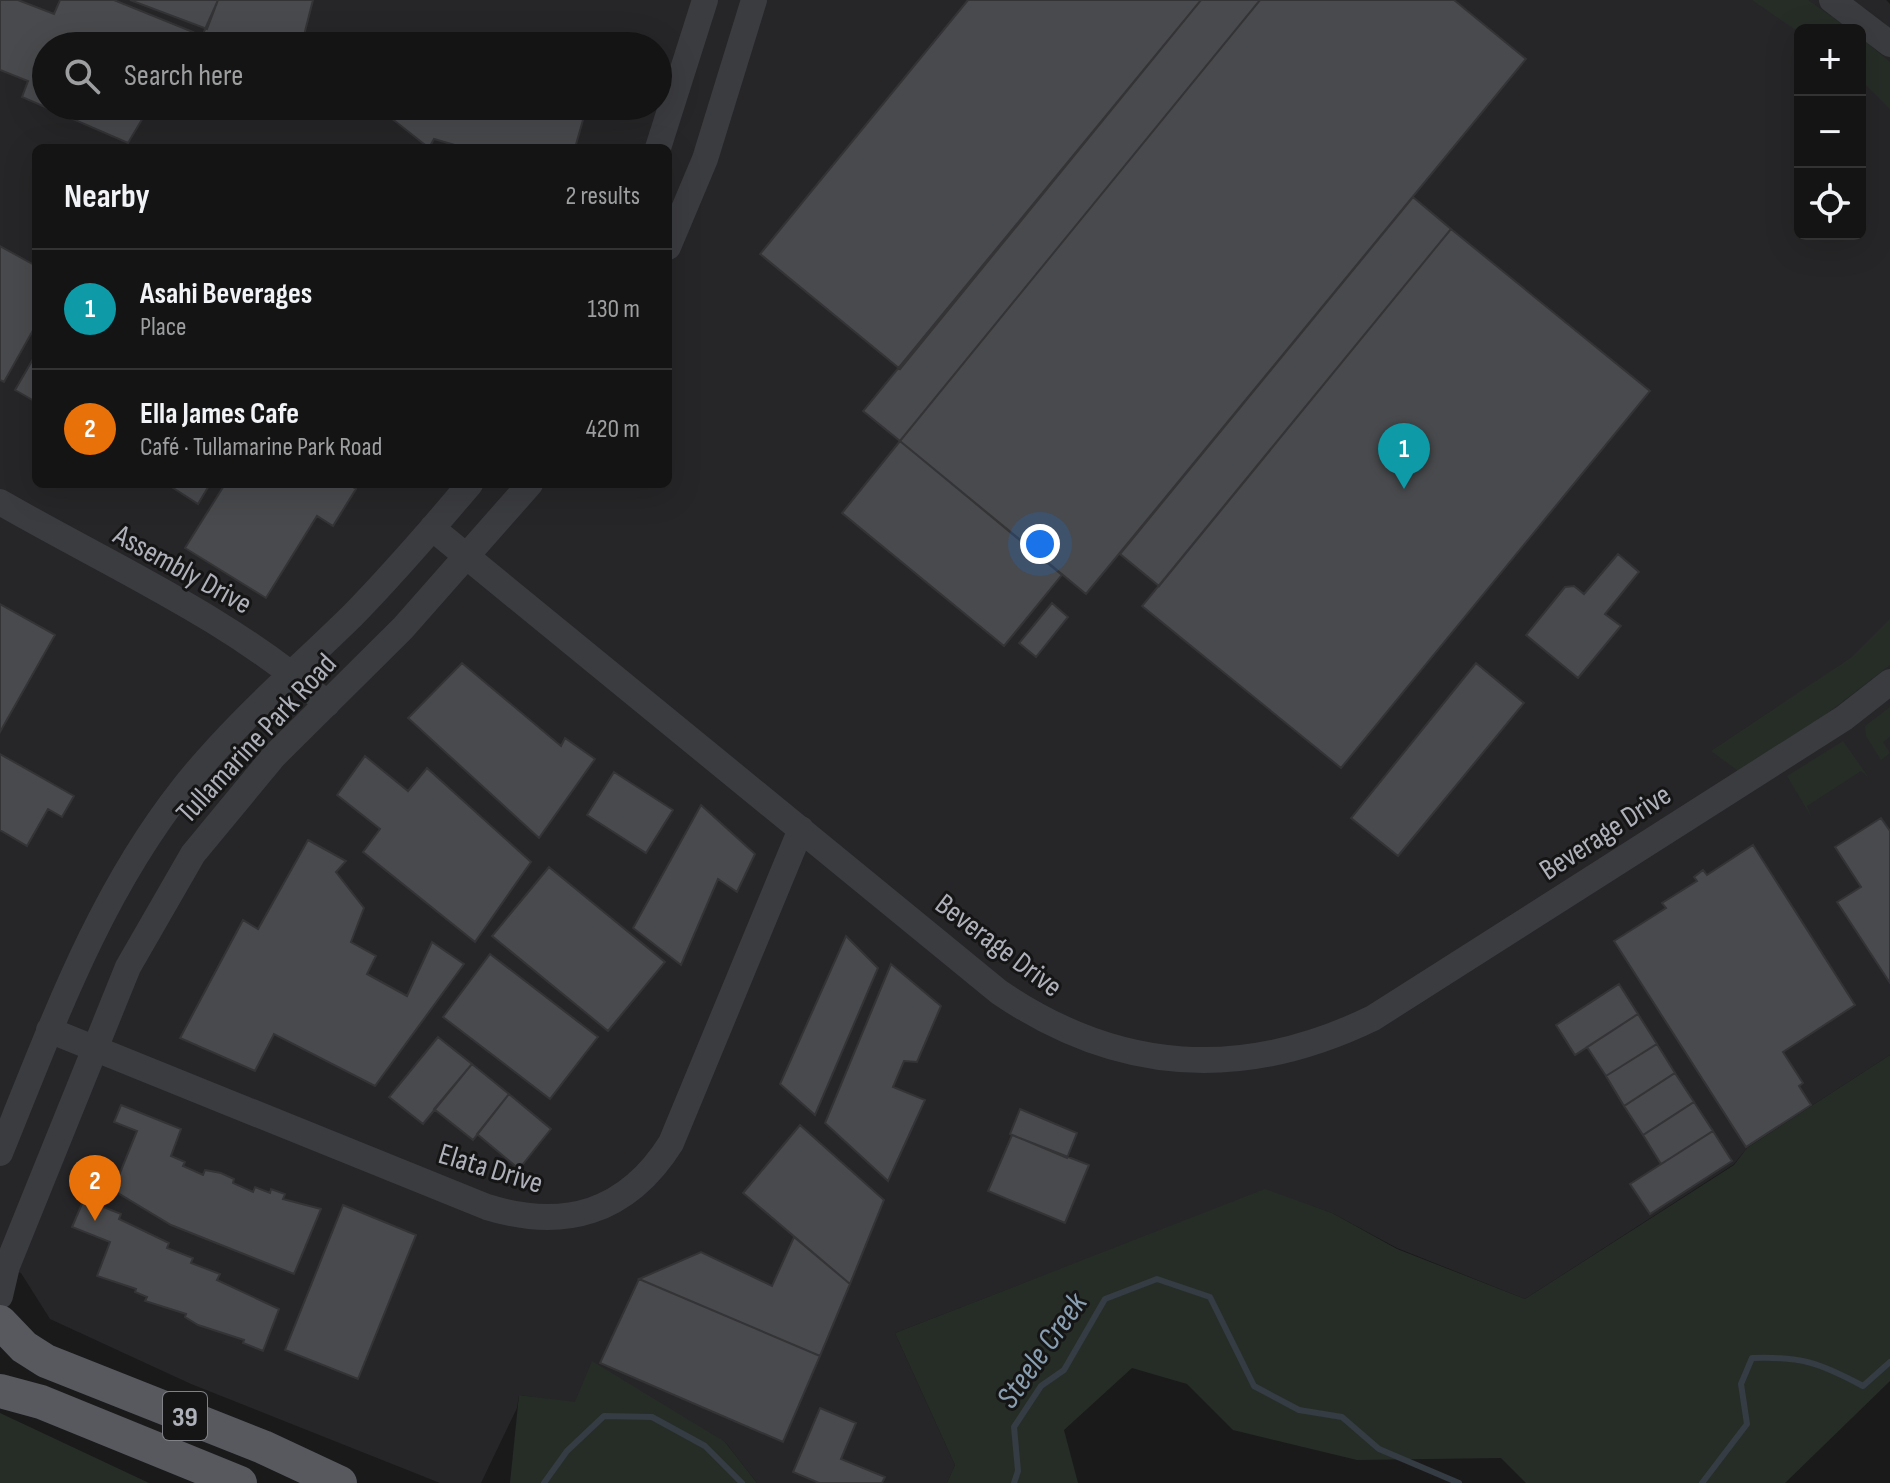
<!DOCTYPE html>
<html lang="en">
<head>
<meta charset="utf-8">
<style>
	:root { --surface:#141414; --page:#1d1d1d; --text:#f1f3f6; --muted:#9d9ea0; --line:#333334; --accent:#db2777 }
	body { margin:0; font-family:"Sofia Sans Condensed",sans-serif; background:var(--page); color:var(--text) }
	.controls { position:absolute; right:24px; top:24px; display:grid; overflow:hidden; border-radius:12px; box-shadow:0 8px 32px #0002 }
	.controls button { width:72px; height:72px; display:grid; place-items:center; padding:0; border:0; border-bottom:2px solid var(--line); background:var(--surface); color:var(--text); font:40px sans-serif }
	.you { position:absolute; left:1040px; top:544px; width:28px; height:28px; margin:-20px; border:6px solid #fff; border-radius:50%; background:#1a73e8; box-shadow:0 0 0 12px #1a73e833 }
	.badge { display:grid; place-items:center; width:52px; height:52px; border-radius:50%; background:var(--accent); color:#fff; font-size:26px; font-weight:700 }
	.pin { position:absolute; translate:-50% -66px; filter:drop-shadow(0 2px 4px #0008) }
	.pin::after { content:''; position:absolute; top:42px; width:28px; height:24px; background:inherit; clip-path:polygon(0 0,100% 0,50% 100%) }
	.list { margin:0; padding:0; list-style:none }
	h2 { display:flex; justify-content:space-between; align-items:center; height:104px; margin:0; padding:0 32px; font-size:34px }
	h2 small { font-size:26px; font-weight:400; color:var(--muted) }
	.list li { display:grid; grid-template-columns:52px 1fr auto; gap:24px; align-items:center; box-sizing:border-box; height:120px; padding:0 32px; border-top:2px solid var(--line) }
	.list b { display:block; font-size:30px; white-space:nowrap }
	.list p { margin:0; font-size:26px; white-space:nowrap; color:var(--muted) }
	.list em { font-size:26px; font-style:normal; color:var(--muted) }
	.icon { flex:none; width:44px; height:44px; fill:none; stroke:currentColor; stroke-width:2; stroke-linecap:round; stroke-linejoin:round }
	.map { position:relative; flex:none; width:1890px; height:1483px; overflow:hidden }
	.search { position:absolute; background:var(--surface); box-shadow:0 8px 32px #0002; left:32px; top:32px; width:640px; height:88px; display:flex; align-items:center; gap:20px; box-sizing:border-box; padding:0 28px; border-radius:44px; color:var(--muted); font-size:30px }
	.panel { position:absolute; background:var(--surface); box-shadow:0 8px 32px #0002; left:32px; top:144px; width:640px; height:344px; border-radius:12px }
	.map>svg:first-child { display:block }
	.built { fill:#262628; fill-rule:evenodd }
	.green { fill:#262d27 }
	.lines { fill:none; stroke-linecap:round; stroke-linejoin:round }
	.stream { stroke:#353c43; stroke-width:6 }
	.building { fill:#494a4d; stroke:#343437; stroke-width:2 }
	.minor { stroke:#3b3c40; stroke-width:26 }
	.major { stroke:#57595f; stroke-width:34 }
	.labels { text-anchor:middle; stroke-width:6; stroke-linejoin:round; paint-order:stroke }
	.shield { fill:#151516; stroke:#808288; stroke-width:2 }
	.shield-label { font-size:28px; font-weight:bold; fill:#aeb1b9 }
	.street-label { font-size:30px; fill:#aeb1b9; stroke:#151516 }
	.water-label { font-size:32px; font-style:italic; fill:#899eb0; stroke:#151516 }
</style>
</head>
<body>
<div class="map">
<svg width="1890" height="1483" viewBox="0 0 1890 1483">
	<rect width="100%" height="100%" fill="#1a1a1b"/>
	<path class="built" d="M0 0H1886L1890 4V1055L1747 1148 1734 1164 1525 1299 1397 1248 1332 1213 1265 1190 895 1333 955 1465 947 1483H757L725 1442 575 1403 519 1395 517 1408 481 1483H440L191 1384 50 1319 21 1273 0 1266ZM1800 30H1860V234H1800ZM46 46H658V106H46ZM36 148H668V484H36Z"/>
	<path class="green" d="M1752 0H1808L1851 30 1800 33Z
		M1860 37 1890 62V109L1860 79Z
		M1890 619V665L1825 715 1738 771 1711 751 1852 657Z
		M1890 707V737L1883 742 1890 753 1881 760 1866 736 1865 726Z
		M1843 741 1869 778 1861 771 1807 806 1812 818 1787 776Z
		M1890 1055V1381L1785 1483H1526L1501 1458 1357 1460 1233 1430 1187 1384 1132 1368 1064 1430 1078 1483H947L955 1465 895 1333 1265 1189 1332 1213 1397 1249 1525 1299 1734 1165 1747 1148Z
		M592 1361 725 1442 757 1483H510L519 1395 575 1402Z
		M0 1413 149 1483H0Z"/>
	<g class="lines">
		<path class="stream" d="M544 1483 567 1451 604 1416 652 1417 705 1446 742 1483
			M1014 1483 1018 1471 1014 1427 1041 1386 1064 1370 1105 1299 1157 1279 1210 1297 1254 1386 1299 1410 1342 1417 1379 1449 1459 1483
			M1702 1483 1747 1424 1741 1384 1752 1358C1801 1356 1820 1363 1863 1386L1890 1362"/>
	</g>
	<path class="building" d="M0 0H18L54 14 60 0H114L193 32 185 46H46V106H150L128 143 22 97 28 81 0 70Z
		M130 0H218L207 29Z
		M218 0H313L302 43 311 46H222L202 36Z
		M968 0H1201L900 369 760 254Z
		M1201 0H1260L900 441 863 411Z
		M1260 0H1454L1526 59 1086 594 900 441Z
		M395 106H587L575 148H465L434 139 429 148 391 118Z
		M1413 197 1451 229 1159 586 1120 554Z
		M1451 229 1650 391 1341 768 1142 606Z
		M0 246 36 266V325L4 382 0 380Z
		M36 354V402L15 390Z
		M900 441 1062 575 1004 646 842 513Z
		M167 484H210L198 504Z
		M225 484H348L356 489 333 526 317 516 266 598 185 548Z
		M1618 554 1639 572 1605 614 1621 626 1578 678 1526 635 1565 587 1574 586 1584 594Z
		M1052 603 1068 617 1036 657 1019 643Z
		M0 604 55 635 0 732Z
		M462 663 561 746 565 738 595 759 539 838 408 718Z
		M1476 663 1524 703 1398 856 1351 818Z
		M0 754 74 796 62 817 48 809 27 846 0 830Z
		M365 756 408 791 427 768 531 862 475 942 363 852 380 829 337 795Z
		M614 772 673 810 646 853 587 815Z
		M701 805 755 854 737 892 718 879 681 965 633 928Z
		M1881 818 1890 831V983L1837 902 1861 887 1835 847Z
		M308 840 346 861 336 872 364 908 351 942 376 956 367 974 407 996 432 942 464 964 375 1086 274 1034 255 1071 180 1038 243 920 258 929Z
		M1753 845 1855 1005 1783 1052 1803 1083 1799 1086 1811 1105 1746 1147 1614 941 1666 908 1662 903 1697 881 1694 877 1703 870 1707 875Z
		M549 867 665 962 608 1031 492 936Z
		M846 936 878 968 815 1115 780 1084Z
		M490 954 598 1037 550 1099 443 1017Z
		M891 964 941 1006 917 1062 904 1061 893 1087 925 1100 888 1181 825 1123Z
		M1619 984 1638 1014 1575 1055 1556 1025Z
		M1638 1014 1657 1044 1606 1076 1587 1047Z
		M438 1037 472 1064 423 1124 389 1097Z
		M1657 1044 1675 1073 1624 1106 1606 1076Z
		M472 1064 509 1094 473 1140 434 1109Z
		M1675 1073 1694 1102 1643 1135 1624 1106Z
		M509 1094 551 1129 519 1169 477 1134Z
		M1694 1102 1713 1131 1661 1164 1643 1135Z
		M121 1105 181 1129 171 1156 185 1162 183 1166 203 1175 205 1170 221 1173 234 1179 233 1183 253 1192 255 1187 270 1193 271 1189 285 1194 283 1199 321 1209 294 1274 171 1225 113 1190 137 1131 114 1122Z
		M1020 1109 1077 1133 1067 1158 1010 1134Z
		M800 1125 884 1200 850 1284 743 1193Z
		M1713 1131 1732 1161 1650 1214 1630 1184Z
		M1012 1135 1089 1165 1065 1223 988 1191Z
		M84 1199 121 1214 119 1219 169 1243 167 1248 193 1258 191 1263 220 1274 217 1280 279 1309 263 1351 243 1343 244 1340 198 1325 185 1317 186 1314 145 1301 147 1297 135 1292 136 1289 97 1276 110 1242 72 1227Z
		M343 1205 416 1235 358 1379 285 1350Z
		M794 1237 850 1284 820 1356 639 1279 701 1252 772 1286Z
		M639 1279 820 1356 783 1442 600 1363Z
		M820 1408 856 1423 841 1459 885 1477 882 1483H819L793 1472Z"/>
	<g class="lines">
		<path class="minor" d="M1832 0 1890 44
			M658 148 705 0
			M668 247 705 159 754 0
			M0 502C109 565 234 620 327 704
			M432 528 999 992C1119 1074 1243 1081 1373 1018L1844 718 1890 682
			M49 1030 487 1207C564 1231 627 1213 671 1143L801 829
			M0 1153C52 1026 97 897 184 787 234 724 296 671 353 615 394 573 432 529 470 484
			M0 1296 7 1266 128 967 193 854 274 756 403 628 530 484"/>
		<path class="major" d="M0 1322 24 1347 46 1361 263 1447 340 1483
			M0 1391 41 1402 240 1483"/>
	</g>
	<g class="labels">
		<rect class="shield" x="163" y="1392" width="44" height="48" rx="6"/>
		<g class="shield-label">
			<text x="185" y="1426">39</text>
		</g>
		<g class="street-label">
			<text transform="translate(183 569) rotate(29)" y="10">Assembly Drive</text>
			<text transform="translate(256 738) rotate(-47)" y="10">Tullamarine Park Road</text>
			<text transform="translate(1605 832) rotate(-33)" y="10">Beverage Drive</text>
			<text transform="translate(999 945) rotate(37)" y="10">Beverage Drive</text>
			<text transform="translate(491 1168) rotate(17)" y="10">Elata Drive</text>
		</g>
		<g class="water-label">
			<text transform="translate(1041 1350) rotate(-55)" y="11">Steele Creek</text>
		</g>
	</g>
</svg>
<div class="controls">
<button>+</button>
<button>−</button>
<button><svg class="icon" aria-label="locate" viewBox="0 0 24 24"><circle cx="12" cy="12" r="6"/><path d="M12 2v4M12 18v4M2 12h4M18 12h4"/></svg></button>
</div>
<div class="you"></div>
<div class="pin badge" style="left:1404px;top:489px;background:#0f9aa8">1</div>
<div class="pin badge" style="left:95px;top:1221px;background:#e8710a">2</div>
<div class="search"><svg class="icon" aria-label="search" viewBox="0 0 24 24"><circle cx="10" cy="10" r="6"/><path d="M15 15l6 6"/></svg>Search here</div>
<section class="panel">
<h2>Nearby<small>2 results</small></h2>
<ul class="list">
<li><span class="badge" style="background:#0f9aa8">1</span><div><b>Asahi Beverages</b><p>Place</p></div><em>130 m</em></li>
<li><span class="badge" style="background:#e8710a">2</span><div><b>Ella James Cafe</b><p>Café · Tullamarine Park Road</p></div><em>420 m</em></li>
</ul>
</section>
</div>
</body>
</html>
